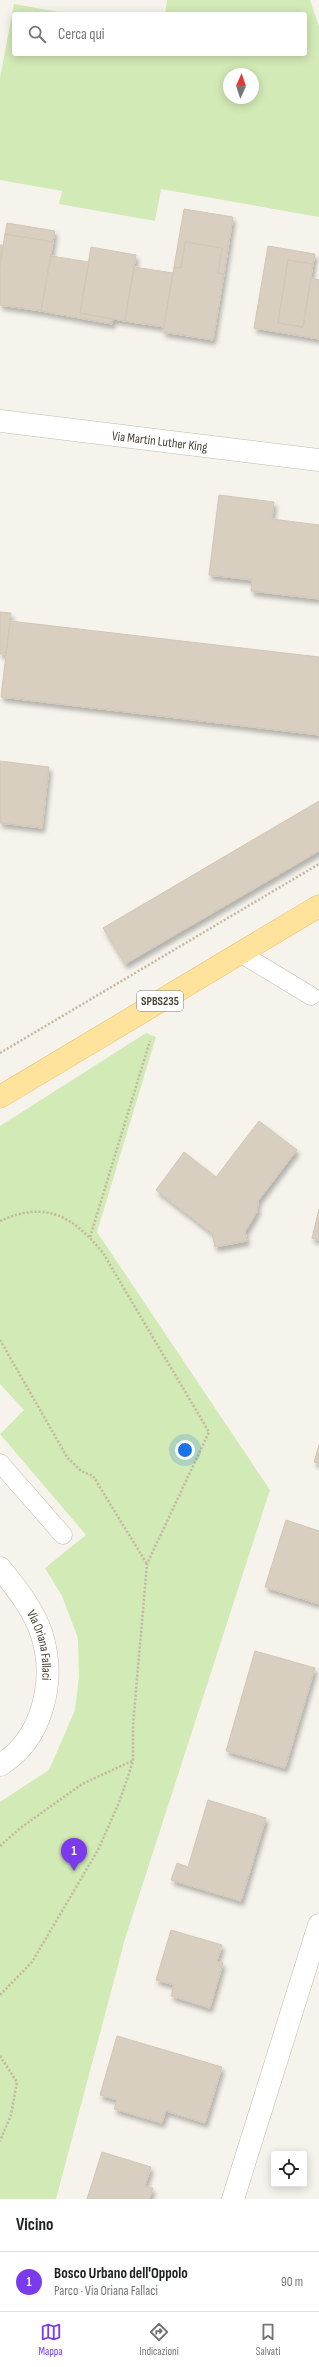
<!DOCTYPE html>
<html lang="it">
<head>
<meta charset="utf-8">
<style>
	:root { --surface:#fff; --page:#f2f2f2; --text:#202124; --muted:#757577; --line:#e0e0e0; --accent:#7c3aed }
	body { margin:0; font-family:"Sofia Sans Condensed",sans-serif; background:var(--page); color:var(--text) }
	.controls { position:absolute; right:12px; bottom:12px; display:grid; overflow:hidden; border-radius:4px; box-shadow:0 2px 10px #0003 }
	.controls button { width:36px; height:36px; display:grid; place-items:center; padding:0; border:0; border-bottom:1px solid var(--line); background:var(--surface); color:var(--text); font:20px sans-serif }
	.compass { position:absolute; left:223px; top:68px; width:36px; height:36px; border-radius:50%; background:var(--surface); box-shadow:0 2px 10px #0003; rotate:3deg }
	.you { position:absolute; left:185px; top:1450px; width:14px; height:14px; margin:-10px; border:3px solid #fff; border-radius:50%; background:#1a73e8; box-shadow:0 0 0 6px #1a73e833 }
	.badge { display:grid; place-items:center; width:26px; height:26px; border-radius:50%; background:var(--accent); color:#fff; font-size:13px; font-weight:700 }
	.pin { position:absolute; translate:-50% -33px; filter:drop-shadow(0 1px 2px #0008) }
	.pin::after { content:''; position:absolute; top:21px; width:14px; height:12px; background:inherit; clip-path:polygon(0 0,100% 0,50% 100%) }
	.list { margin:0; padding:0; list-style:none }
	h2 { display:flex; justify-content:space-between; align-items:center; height:52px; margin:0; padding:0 16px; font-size:17px }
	h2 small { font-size:13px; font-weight:400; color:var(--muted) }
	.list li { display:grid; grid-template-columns:26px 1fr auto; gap:12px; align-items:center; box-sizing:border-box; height:60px; padding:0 16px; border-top:1px solid var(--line) }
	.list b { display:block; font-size:15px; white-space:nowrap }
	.list p { margin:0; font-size:13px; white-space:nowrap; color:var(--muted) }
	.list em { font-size:13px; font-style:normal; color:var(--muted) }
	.icon { flex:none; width:22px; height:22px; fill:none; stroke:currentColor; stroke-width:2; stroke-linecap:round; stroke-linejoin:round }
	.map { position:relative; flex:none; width:319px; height:2199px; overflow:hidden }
	.search { position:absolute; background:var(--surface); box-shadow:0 2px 10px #0003; left:12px; right:12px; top:12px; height:44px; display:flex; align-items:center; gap:10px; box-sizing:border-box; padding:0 14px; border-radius:4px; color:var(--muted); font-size:15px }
	.sheet { height:112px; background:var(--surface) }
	nav { display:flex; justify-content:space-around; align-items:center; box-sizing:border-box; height:56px; border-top:1px solid var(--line); background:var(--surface); font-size:11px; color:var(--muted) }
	nav a { display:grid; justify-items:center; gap:2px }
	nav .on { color:var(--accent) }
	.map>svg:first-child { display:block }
	.green { fill:#d2eab5; fill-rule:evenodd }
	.building { fill:#d8cfc1; stroke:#d3c7b4; filter:url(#shadow) }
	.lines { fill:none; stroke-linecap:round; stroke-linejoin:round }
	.service-casing { stroke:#c2bbae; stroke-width:19 }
	.minor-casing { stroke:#c2bbae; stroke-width:23 }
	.primary-casing { stroke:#e6c16a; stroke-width:23 }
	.path { stroke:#c4b79f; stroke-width:2.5; stroke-dasharray:2 2; stroke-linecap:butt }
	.service { stroke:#fff; stroke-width:18 }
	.minor { stroke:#fff; stroke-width:22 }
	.primary { stroke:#ffe39c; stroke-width:22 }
	.labels { text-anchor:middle; stroke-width:3; stroke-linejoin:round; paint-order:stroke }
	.shield { fill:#fff; stroke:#817c74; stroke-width:1 }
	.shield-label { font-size:12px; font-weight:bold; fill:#4b4439 }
	.street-label { font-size:13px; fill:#4b4439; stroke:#fff }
</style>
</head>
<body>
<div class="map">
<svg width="319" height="2199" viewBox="0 0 319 2199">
	<defs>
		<filter id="shadow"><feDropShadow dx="2.5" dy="4.5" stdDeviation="2" flood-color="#0004"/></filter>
	</defs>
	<rect width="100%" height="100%" fill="#f6f3ec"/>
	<path class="green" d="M167 0H310L319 26V217L161 189 155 221 59 204 62 191 0 180V78L14 4 71 14H14V54H305V14H165ZM229 74H253V98H229Z
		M146 1033 156 1037 97 1232 270 1490 125 1939 56 2199H0V1802L49 1770 75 1710 79 1677 78 1638 62 1596 45 1568 86 1535 0 1434 24 1410 0 1384V1126Z"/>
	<path class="building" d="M184 209 233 217 224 274 218 273 222 248 185 242 181 268 174 267Z
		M7 223 55 231 53 242 5 234Z
		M5 234 53 242 41 311 0 305V266Z
		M185 242 222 248 218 273 224 274 213 340 163 332 174 267 181 268Z
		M0 245H3L0 266Z
		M268 246 315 254 313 264 288 260 278 323 303 327 311 278 319 280V339L254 328Z
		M91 247 136 255 125 321 80 313Z
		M51 256 89 262 80 313 113 319 112 324 41 311Z
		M288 260 313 264 303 327 278 323Z
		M134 267 173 273 164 327 125 321Z
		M219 495 274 502 272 519 319 525V599L251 591 252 580 209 575Z
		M0 612 11 613 6 654H0Z
		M10 621 319 657V735L1 697Z
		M0 761 49 767 42 828 0 823Z
		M319 801V851L125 964 103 928Z
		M259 1121 297 1150 258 1201 257 1212 245 1232 247 1241 215 1247 212 1233 156 1190 184 1152 216 1177Z
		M319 1209V1240L312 1238Z
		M319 1445V1464L314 1462Z
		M286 1520 319 1531V1604L265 1587Z
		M255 1651 315 1668 285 1768 226 1751Z
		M208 1800 266 1818 241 1901 171 1880 177 1863 188 1867Z
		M171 1930 222 1945 217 1961 223 1963 210 2008 171 1996 174 1985 156 1980Z
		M117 2036 222 2067 205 2123 166 2111 162 2123 114 2109 117 2100 100 2095Z
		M102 2152 151 2167 145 2186 153 2188 149 2199H87Z"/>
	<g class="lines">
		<g class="service-casing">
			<path id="service" d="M240 953 311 996
				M0 1463 63 1535"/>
		</g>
		<g class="minor-casing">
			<g id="minor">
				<path id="s1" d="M0 421 319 460"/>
				<path id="s2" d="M0 1568C17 1589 34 1610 42 1635 56 1681 43 1739 0 1765"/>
				<path d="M233 2199 319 1925"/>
			</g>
		</g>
		<g class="primary-casing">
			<path id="primary" d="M0 1097 319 906"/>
		</g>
		<path class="path" d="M0 1053 319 864
			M0 1221C46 1200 73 1216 103 1253L209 1432 147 1564 133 1725V1761L120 1800 98 1850 32 1962 0 1995
			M90 1237 150 1041
			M0 1340 67 1457 81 1471 93 1476 147 1564
			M0 1846 19 1829 82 1784 132 1761
			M0 2056 17 2082 11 2115 0 2141"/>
		<use href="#service" class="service"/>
		<use href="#minor" class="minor"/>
		<use href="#primary" class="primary"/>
	</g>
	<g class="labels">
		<rect class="shield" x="137" y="991" width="46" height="20" rx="3"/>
		<g class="shield-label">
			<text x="160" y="1005">SPBS235</text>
		</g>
		<g class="street-label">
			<text dy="5" stroke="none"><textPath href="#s1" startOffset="161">Via Martin Luther King</textPath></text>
			<text dy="5" stroke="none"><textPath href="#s2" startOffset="89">Via Oriana Fallaci</textPath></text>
		</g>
	</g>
</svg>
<div class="controls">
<button><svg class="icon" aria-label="locate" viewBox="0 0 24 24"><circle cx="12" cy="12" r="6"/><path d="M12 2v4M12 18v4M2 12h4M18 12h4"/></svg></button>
</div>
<svg class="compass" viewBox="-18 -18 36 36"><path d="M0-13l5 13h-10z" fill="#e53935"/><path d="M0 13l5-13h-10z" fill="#757577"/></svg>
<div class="you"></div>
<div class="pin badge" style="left:74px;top:1871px">1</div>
<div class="search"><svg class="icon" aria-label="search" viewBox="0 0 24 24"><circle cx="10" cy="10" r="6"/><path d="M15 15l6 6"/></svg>Cerca qui</div>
</div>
<section class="sheet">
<h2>Vicino<small></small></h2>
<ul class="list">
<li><span class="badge">1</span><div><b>Bosco Urbano dell'Oppolo</b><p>Parco · Via Oriana Fallaci</p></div><em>90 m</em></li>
</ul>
</section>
<nav>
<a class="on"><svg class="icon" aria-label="map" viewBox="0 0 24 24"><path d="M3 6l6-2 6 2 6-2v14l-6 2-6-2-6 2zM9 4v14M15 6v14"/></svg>Mappa</a>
<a><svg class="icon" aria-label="directions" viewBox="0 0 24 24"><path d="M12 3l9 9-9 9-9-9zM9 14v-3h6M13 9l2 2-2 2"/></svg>Indicazioni</a>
<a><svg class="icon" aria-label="saved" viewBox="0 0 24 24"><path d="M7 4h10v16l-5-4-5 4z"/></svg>Salvati</a>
</nav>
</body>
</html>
